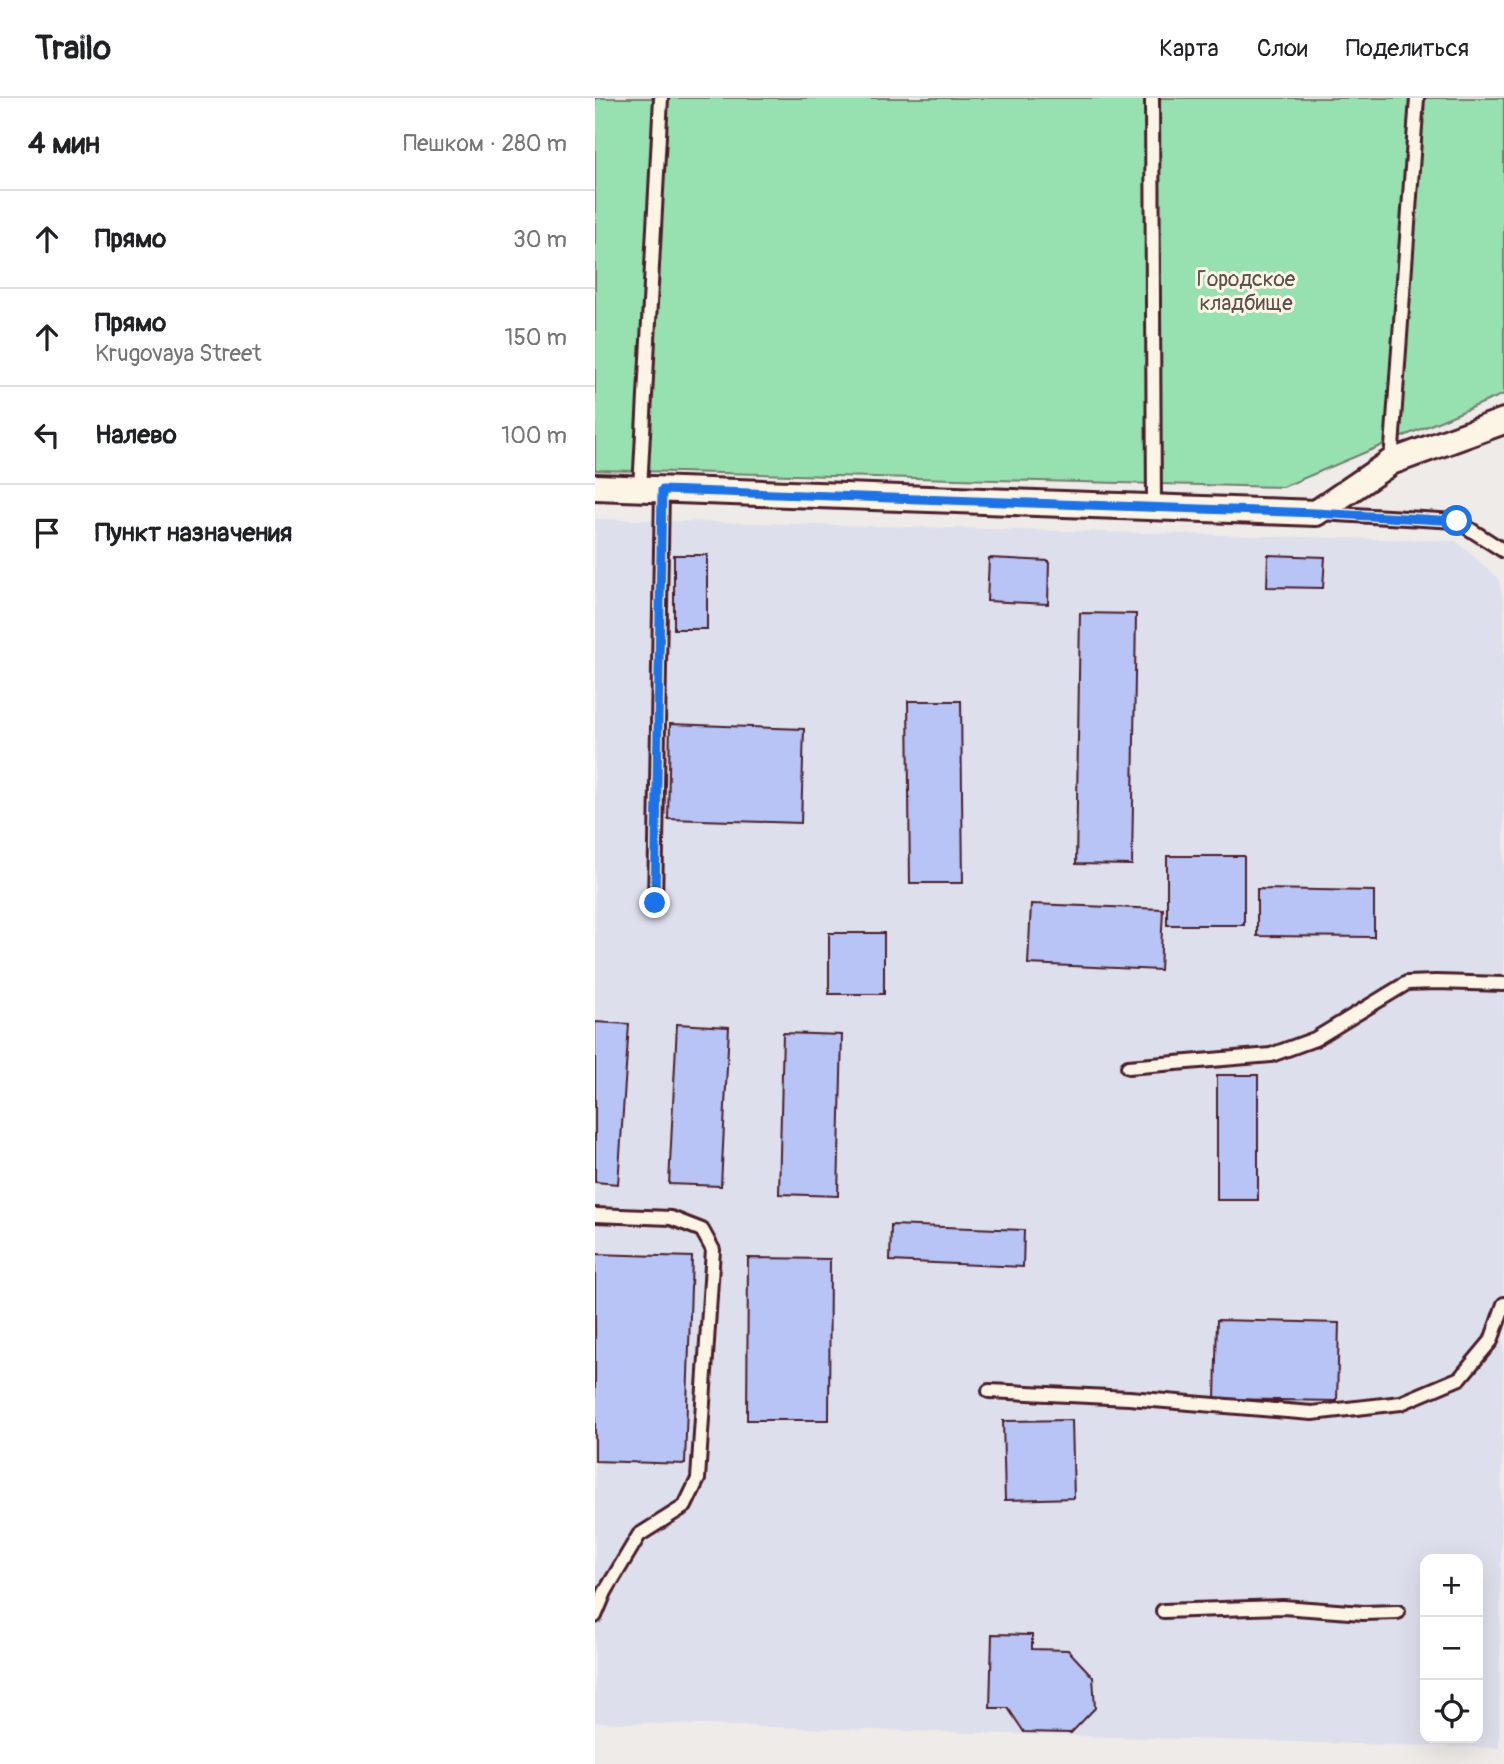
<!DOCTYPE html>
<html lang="ru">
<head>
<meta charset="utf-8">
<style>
	:root { --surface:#fff; --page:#f2f2f2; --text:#202124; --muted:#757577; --line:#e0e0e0 }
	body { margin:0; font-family:Pangolin,sans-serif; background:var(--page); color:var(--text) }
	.controls { position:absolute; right:21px; bottom:21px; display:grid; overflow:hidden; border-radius:14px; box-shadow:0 7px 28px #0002 }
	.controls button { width:63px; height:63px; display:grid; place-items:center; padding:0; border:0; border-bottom:2px solid var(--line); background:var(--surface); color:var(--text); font:35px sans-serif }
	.stop { position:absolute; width:21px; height:21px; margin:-16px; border:5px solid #1a73e8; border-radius:50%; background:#fff }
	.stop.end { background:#1a73e8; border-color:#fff; box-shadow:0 2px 7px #0008 }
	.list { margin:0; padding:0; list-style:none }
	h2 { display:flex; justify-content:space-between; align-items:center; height:91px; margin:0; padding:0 28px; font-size:30px }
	h2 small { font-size:23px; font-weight:400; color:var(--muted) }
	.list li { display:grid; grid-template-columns:46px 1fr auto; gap:21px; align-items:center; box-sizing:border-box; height:98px; padding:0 28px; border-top:2px solid var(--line) }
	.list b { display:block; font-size:26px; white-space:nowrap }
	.list p { margin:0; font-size:23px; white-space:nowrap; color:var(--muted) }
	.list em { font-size:23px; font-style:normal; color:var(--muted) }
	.icon { flex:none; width:38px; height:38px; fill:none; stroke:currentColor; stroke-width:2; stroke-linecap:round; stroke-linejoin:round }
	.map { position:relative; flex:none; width:909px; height:1666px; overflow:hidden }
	header { display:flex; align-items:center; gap:42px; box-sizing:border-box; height:98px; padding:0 35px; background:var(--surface); border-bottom:2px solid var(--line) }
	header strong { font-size:33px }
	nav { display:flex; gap:38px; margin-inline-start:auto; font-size:24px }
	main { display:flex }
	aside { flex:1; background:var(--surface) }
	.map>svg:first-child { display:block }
	.built { fill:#dedfec; fill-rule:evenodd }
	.green { fill:#97e0af; stroke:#70806d; stroke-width:2 }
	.building { fill:#b7c4f5; stroke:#4a1f2b; stroke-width:2 }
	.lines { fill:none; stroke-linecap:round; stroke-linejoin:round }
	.lane-casing { stroke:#4a1f2b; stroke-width:18 }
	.street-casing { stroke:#4a1f2b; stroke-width:30 }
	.lane { stroke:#fcf5e5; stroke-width:12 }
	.street { stroke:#fcf5e5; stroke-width:24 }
	.route { stroke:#1a73e8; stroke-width:9 }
	.labels { text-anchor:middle; stroke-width:6; stroke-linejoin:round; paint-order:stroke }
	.park-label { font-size:21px; fill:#5d4f4c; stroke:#fcf5e5 }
</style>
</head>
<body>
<header>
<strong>Trailo</strong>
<nav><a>Карта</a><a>Слои</a><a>Поделиться</a></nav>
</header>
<main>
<aside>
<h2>4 мин<small>Пешком · 280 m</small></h2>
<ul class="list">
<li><svg class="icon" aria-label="ahead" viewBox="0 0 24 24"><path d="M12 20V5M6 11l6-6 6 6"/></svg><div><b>Прямо</b></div><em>30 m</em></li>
<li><svg class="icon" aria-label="ahead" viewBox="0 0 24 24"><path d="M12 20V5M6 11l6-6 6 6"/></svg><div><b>Прямо</b><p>Krugovaya Street</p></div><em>150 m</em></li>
<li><svg class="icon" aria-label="left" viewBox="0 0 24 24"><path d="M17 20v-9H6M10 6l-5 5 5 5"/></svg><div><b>Налево</b></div><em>100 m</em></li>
<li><svg class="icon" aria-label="arrive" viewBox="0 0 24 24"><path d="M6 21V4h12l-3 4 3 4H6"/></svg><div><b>Пункт назначения</b></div></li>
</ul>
</aside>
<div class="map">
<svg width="909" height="1666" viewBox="0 0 909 1666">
	<rect width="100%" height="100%" fill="#eeebe8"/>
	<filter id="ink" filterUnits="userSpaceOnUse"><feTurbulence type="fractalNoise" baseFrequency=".0143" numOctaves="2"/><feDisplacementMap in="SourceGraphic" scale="14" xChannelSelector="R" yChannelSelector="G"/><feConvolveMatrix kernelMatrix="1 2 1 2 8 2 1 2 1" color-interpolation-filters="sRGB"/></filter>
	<g filter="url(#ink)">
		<path class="built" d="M0 421 861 443 903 480 909 505V1153L904 1650 0 1624ZM830 1461H883V1640H830Z"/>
		<path class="green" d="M0 0H909V296L688 389 0 372Z"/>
		<path class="building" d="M79 457H112V531H79Z
			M673 457 730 459 728 490 672 489Z
			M394 460 454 463 453 506 392 503Z
			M485 515 541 516 537 767 481 766Z
			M313 603H366L368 785H315Z
			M75 626 209 631 206 725 73 721Z
			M572 758H649V827H572Z
			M662 791 779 793V839L662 838Z
			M436 806 568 811 565 872 433 866Z
			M234 835H289V896H234Z
			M0 924 34 926 23 1086 0 1084Z
			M82 926 134 929 126 1088 74 1086Z
			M188 935 247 937 243 1098 184 1096Z
			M622 977H663V1102H622Z
			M296 1127 429 1132 428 1169 295 1163Z
			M0 1156 97 1159 90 1366 0 1363Z
			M153 1160 235 1161 234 1322H152Z
			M622 1222 744 1225 742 1303 620 1301Z
			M477 1322 479 1400 410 1402 408 1323Z
			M397 1536 437 1537V1551L473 1552 498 1579 500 1610 476 1635 429 1634 413 1610H395Z"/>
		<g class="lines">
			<g class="lane-casing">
				<path id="lane" d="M557 0 559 410
					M796 364 822 0
					M45 391 66 0
					M725 415 862 423 909 453
					M60 805 67 392
					M533 969 676 957 720 941 812 885 841 884 909 886
					M0 1117 76 1120 107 1132 118 1152 103 1381 90 1408 44 1437 10 1494 0 1518
					M394 1293 534 1300 717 1315 806 1305 865 1280 896 1243 909 1206
					M568 1513 688 1509 768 1515 803 1514"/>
			</g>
			<g class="street-casing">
				<path id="street" d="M0 389 721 415 796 364 909 323"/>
			</g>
			<use href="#lane" class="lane"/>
			<use href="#street" class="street"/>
		</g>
	</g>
	<g class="lines" filter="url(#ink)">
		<path class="route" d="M60 805 67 392 721 415 862 423"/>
	</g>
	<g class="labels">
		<g class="park-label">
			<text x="651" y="188">Городское<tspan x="651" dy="24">кладбище</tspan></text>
		</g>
	</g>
</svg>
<div class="controls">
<button>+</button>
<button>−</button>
<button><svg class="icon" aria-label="locate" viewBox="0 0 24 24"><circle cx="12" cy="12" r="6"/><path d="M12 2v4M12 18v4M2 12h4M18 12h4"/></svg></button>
</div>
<div class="stop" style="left:862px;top:423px"></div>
<div class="stop end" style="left:60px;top:805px"></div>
</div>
</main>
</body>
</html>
